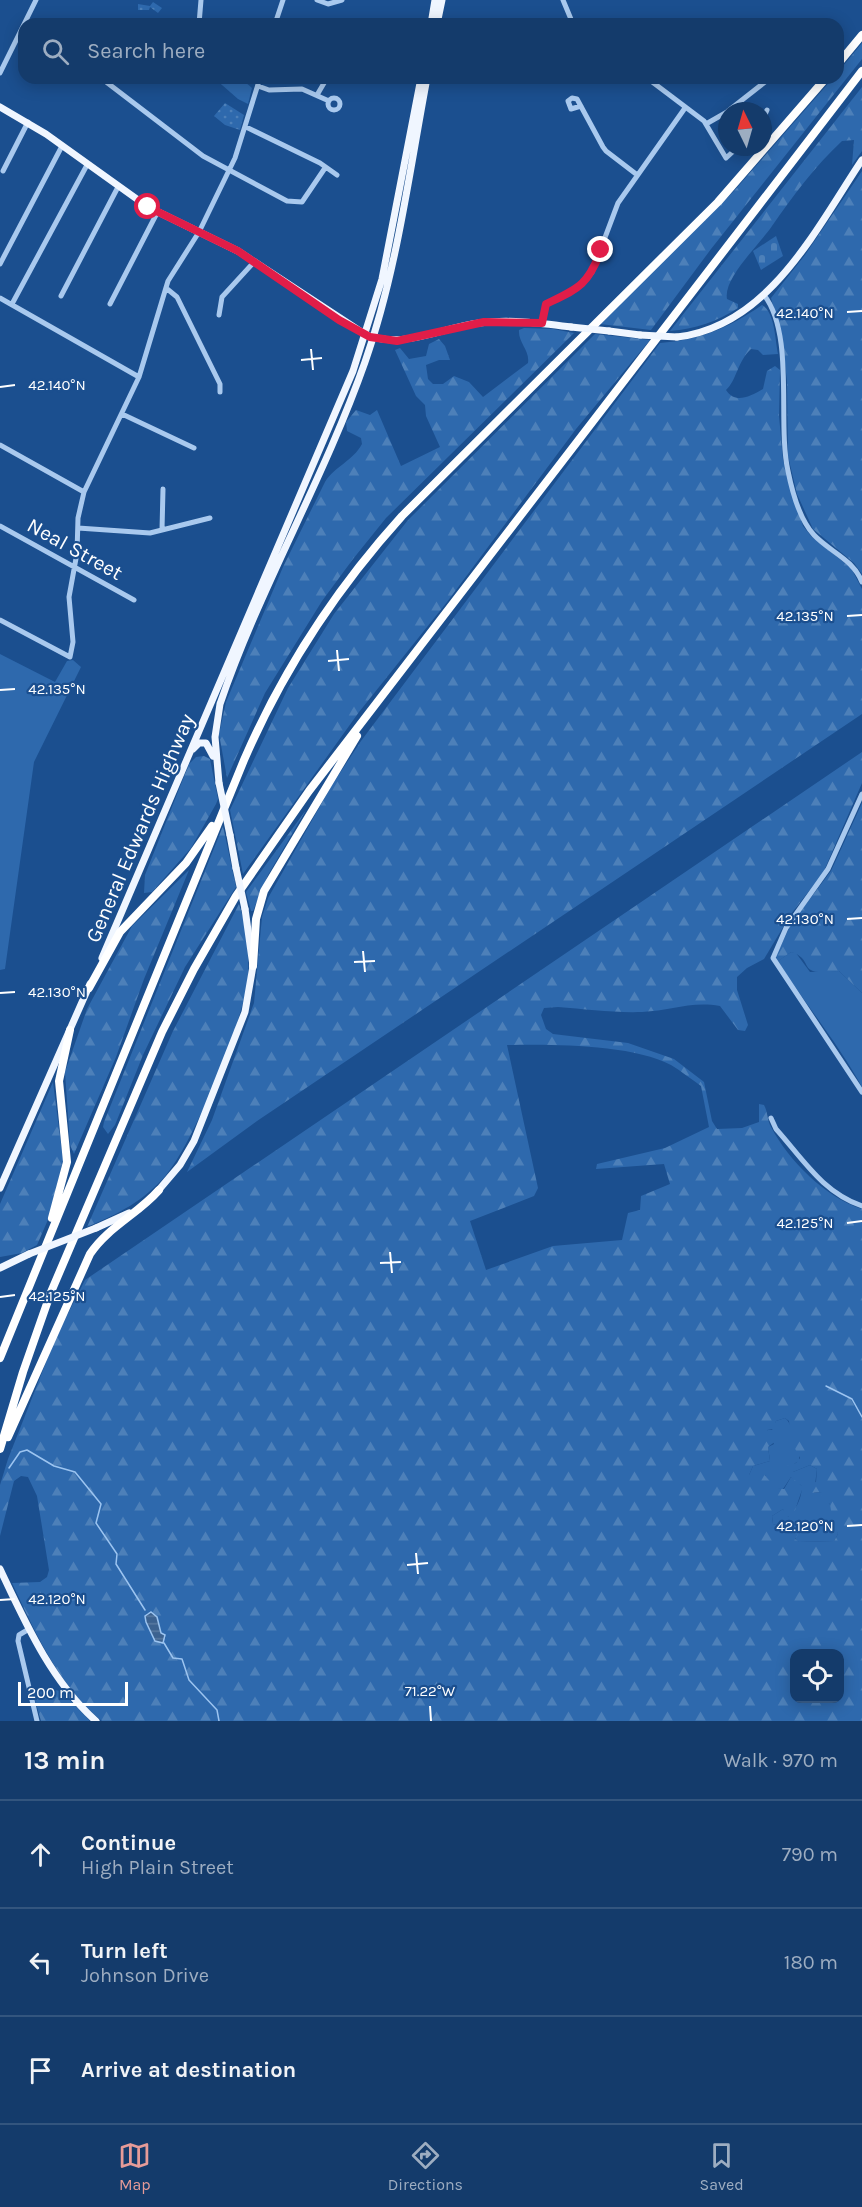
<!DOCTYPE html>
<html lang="en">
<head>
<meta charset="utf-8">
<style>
	:root { --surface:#143b6b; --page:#1d4271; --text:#f1f3f6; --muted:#9dadc1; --line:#33557e; --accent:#e69b98 }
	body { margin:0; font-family:Karla,sans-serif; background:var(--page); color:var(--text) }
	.controls { position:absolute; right:18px; bottom:18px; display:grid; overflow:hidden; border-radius:12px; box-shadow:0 3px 15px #0003 }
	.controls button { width:54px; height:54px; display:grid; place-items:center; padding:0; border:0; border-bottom:2px solid var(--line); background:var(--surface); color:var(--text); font:30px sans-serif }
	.compass { position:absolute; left:718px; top:102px; width:54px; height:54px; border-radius:50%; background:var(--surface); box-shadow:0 3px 15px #0003; rotate:355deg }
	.scale { position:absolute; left:18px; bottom:15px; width:110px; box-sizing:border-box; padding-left:6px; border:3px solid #fff; border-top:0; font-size:16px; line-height:21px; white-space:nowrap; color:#fff; -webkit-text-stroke:4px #1b4f8f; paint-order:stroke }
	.stop { position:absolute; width:18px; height:18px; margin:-14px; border:4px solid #e11d48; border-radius:50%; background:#fff }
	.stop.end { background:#e11d48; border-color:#fff; box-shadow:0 2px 6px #0008 }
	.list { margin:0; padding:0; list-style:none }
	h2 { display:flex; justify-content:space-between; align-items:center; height:78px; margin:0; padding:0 24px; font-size:26px }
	h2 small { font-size:20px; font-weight:400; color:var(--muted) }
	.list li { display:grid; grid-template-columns:39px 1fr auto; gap:18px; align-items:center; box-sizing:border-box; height:108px; padding:0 24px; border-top:2px solid var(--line) }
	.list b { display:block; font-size:22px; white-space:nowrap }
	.list p { margin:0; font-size:20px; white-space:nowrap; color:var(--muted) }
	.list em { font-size:20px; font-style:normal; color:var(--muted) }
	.icon { flex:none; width:33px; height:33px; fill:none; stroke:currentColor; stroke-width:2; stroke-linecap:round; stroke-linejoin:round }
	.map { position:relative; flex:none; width:862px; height:1721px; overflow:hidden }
	.search { position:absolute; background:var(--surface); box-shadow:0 3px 15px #0003; left:18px; right:18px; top:18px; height:66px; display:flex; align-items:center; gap:15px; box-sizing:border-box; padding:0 21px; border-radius:18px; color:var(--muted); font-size:22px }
	.sheet { height:402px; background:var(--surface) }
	nav { display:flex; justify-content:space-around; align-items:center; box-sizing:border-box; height:84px; border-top:2px solid var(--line); background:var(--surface); font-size:16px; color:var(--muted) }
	nav a { display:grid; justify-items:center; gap:3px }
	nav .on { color:var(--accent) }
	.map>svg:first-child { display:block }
	.grass { fill:#2e69ad }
	.forest { fill:url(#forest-firs); fill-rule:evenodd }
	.cemetery { fill:url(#cemetery-stones) }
	.park { fill:url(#park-dots) }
	.water { fill:url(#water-rules); stroke:#9cc4f0; stroke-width:1.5 }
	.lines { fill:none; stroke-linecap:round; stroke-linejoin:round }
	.stream { stroke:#9cc4f0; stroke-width:1.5 }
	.minor { stroke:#a9c9ee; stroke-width:5 }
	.major { stroke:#f0f6ff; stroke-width:7 }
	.highway { stroke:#fff; stroke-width:8 }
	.major-bridge { stroke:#f0f6ff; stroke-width:7 }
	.route { stroke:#e11d48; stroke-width:8 }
	.ticks { fill:none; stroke:#fff; stroke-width:2 }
	.labels { text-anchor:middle; stroke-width:4.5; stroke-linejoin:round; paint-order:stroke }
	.street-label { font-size:21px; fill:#fff; stroke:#1b4f8f }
	.ticks-label { font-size:15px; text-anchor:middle; fill:#fff; stroke:#1b4f8f; stroke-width:4.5; stroke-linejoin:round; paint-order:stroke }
</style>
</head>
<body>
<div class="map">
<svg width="862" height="1721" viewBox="0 0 862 1721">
	<defs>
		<pattern id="forest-firs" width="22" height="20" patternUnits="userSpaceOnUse" patternTransform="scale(1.5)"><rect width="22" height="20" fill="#2e69ad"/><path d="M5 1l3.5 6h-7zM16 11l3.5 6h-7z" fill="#4d80b9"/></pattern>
		<pattern id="cemetery-stones" width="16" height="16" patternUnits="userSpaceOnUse" patternTransform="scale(1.5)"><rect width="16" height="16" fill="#2e69ad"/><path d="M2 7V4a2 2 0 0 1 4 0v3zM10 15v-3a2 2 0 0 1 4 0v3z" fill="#4d80b9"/></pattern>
		<pattern id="park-dots" width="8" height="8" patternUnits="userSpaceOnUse" patternTransform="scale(1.5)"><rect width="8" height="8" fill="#2e69ad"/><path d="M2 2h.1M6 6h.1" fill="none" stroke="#4d80b9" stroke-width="1.8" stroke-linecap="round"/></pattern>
		<pattern id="water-rules" width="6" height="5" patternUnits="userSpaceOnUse" patternTransform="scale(1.5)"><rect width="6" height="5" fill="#3c6290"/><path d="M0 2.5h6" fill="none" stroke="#597aa1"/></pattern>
	</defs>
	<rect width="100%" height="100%" fill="#1b4f8f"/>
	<path class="grass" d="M214 78C229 78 242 77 252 88L248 104 238 99Z
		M0 654 55 682 67 661 73 660 81 667 34 762 5 969 0 970Z
		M791 952 796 953 810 972 839 971 862 993V1087C838 1043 805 1004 778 961Z
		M785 1418C795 1426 790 1442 799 1453V1461L792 1465 793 1472 810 1465 817 1469 814 1493 821 1492 831 1506 838 1534 834 1541 799 1542 796 1541 794 1526 790 1522 779 1526 773 1524 772 1516 783 1509 788 1517C795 1512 804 1494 801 1485L796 1484 791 1477 783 1489C774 1490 769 1483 765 1475H749L753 1466 770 1461 768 1447 774 1444 767 1430H772L776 1421Z"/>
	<path class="forest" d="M862 43V59L711 249 651 330 600 324 734 191 833 78H838V72Z
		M862 87V151L852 165 854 140 842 141C814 167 793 196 772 226 760 244 723 278 727 299L738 304V308C716 322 695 329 670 331Z
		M862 171V574L854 563 813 529 797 494 788 456 787 381 782 336 771 298 805 255Z
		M762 305C775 312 775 340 778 354L763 355 758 350 751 349C737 362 737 380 726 390 735 404 749 397 763 389L767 371 775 366 780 370 779 416 783 460 803 526 811 536 851 568 862 589V714L257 1121 187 1172 212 1120 254 1003 262 917 268 898 332 785 361 741 660 343C700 340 729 328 762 305Z
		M524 328 553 329 574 333 386 518 353 559 322 601 265 693 227 778 219 734 226 702 283 567 325 482C335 466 353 461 362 444L361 438 347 431 346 422 356 410 370 415 377 410 401 466 440 447 426 416 425 405 416 396 395 350 400 348 409 359 426 356 429 344 439 339 445 346 450 360H439L426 365 428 379 433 384H443L454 376 469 382 483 397 528 363C530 350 518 343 519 330Z
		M595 334 650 340 576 429 447 602 359 712 243 874 230 810 288 688 334 614 408 520Z
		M862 752V783L823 873 791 914 764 959 747 968 737 977V990L748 1025 745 1031 738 1030 720 1006C690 1001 670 1011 642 1012 614 1013 585 1009 558 1007L544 1008 541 1015 546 1029 553 1034 628 1043 674 1059 704 1082 712 1121 717 1129 742 1128 759 1122V1104L764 1105C768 1112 767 1120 771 1127 789 1161 825 1197 862 1209V1721H102C59 1686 35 1632 12 1583L40 1582 47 1577 49 1570 37 1496 28 1477 21 1476 14 1481 0 1536V1485L8 1459 56 1337 85 1280ZM507 1045C551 1044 632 1044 671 1065 681 1071 691 1079 701 1086L709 1127 665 1148 597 1164 596 1169 664 1164 670 1184 641 1196 640 1210 628 1213 622 1240 553 1246 486 1270 470 1221 534 1196 538 1188ZM785 1418 789 1421 791 1441 800 1458 796 1463 788 1465 787 1469 793 1472 810 1465 817 1469 816 1482 811 1483 808 1488 810 1493 821 1492 822 1500 830 1504 833 1523 838 1534 834 1541 799 1542 795 1539 800 1531 790 1522 779 1526 773 1524 772 1516 783 1509 786 1517 793 1516 803 1487 791 1477 784 1489C771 1489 770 1478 761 1472L749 1475 753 1466 770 1461 768 1447 776 1441 767 1430 774 1429 776 1421ZM147 1613 156 1615 161 1633 166 1638 155 1641 145 1621ZM794 1654H840V1698H794Z
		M204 756 210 759 218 799 216 804 191 848 152 892 144 893 145 875 189 764 196 757Z
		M862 803V993L839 971C793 977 817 960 791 952L777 962 776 956 791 924 831 871Z
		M306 810 268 875 253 911H251L246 892Z
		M223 826 236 887 185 967 143 1055 115 1125 108 1134 103 1127 104 1122Z
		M189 870 144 979 116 1057 74 1154 70 1145 65 1072 87 1009 132 926Z
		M239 904C247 927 249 953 248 977 245 1018 193 1144 166 1175 144 1201 118 1214 87 1227L173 1031Z
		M53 1082 63 1160 50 1215 37 1245 22 1253 0 1257V1204Z
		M47 1689 61 1691 90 1721H41L33 1693Z"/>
	<path class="cemetery" d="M776 236 783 256 761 270 753 251Z"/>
	<path class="park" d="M153 2 162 8 158 13 150 7 149 10H138V4L150 6Z
		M225 103 244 115 240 130 225 125 214 116Z"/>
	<path class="water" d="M151 1612 157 1617 161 1633 165 1635 163 1643 155 1641 146 1622 145 1616Z"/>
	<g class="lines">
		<path class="stream" d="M826 1386 852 1399 862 1417
			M9 1468 20 1452 27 1450 54 1466 75 1472 101 1504 96 1523 117 1554 116 1564 145 1610
			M164 1643 173 1658 182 1659 189 1680 217 1710 219 1721"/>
		<path class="minor" d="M317 0 328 4 342 0
			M563 0 573 24
			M199 24 201 0
			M275 24 283 0
			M0 73 36 0
			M101 78 203 156 287 201 302 202 325 168
			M647 78 704 121 726 158 738 147
			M258 86 269 90 302 89 329 101
			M317 95 327 78
			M328 104a6 6 0 1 1 12 0a6 6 0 1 1-12 0Z
			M581 106 571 109 568 101 572 98 577 99 603 147 606 151 636 174
			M728 111 770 78
			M763 119 767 110
			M706 124 727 112
			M246 127 320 163 337 175
			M3 171 28 122
			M0 264 62 146
			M166 288 177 297 220 384V392
			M764 295C795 335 777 422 788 471 792 491 800 520 814 535 830 552 853 559 862 582
			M61 296 118 187
			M0 298 139 377
			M12 304 87 165
			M110 304 157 213
			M219 315 222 297 255 261
			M542 323 546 305C564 295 580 290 592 272L618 203 685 108
			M122 414 194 448
			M0 445 84 492
			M0 526 134 600
			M78 528 150 533 210 518
			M162 530 163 489
			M0 620 70 657 73 642 69 597 77 553 78 518 84 492 139 377 168 281 199 232 235 158 260 78
			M862 794 828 869 786 928 773 958 862 1092
			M771 1118 776 1129C803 1159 822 1192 862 1206
			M29 1629 19 1635 18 1641 37 1721"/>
		<path class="major" d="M431 24 435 0
			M437 24 442 0
			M0 107 46 134 148 207 238 251 366 335C404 349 441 328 479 323 510 319 540 323 571 327
			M609 331 640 335
			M677 337C769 326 816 229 862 160
			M193 749 199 743H206L213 756
			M219 783 215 737 220 704C260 587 324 479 365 362 397 271 409 173 427 78
			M230 835 236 868
			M102 958 353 371 382 279 421 78
			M0 1188 90 984
			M157 1192 180 1165 194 1141 245 1012 253 966 245 909
			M96 1228 129 1213
			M0 1268 29 1254
			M0 1569C25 1622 51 1681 96 1721"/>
		<path class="highway" d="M838 64 862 35
			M253 966 256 919 264 891 357 736
			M89 988 120 932 186 863 212 826
			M52 1218 67 1162 59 1081 70 1030
			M0 1358 244 760C283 670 336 589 402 516L718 202 826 78
			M8 1437 90 1254C108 1227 138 1214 159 1190
			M0 1449 23 1372 51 1292 162 1032 194 969 236 896 309 791 862 71"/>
		<path class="major-bridge" d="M571 327 609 331
			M640 335 677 337
			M219 783 230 835
			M236 868 245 909
			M29 1254 96 1228"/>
	</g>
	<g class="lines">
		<path class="route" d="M148 207 238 251 339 320 370 337 397 341 484 322 542 323 546 304C577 289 588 286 601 250"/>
	</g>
	<path class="ticks" d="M847 312 862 311M311 349 313 370M301 360 322 358M0 387 15 385M847 616 862 615M337 650 339 671M328 661 349 659M0 690 15 689M847 919 862 918M363 951 365 972M354 962 375 961M0 993 15 992M847 1223 862 1221M390 1252 392 1273M380 1263 401 1262M0 1297 15 1295M847 1526 862 1525M416 1553 418 1574M407 1565 428 1563M0 1600 15 1599M430 1706 431 1721"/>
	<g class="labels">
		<g class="street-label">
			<text transform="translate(75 549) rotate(29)" y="7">Neal Street</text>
			<text transform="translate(140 828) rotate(-67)" y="7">General Edwards Highway</text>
		</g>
	</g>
	<g class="ticks-label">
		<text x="805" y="318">42.140°N</text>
		<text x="57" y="390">42.140°N</text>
		<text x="805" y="621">42.135°N</text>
		<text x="57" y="694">42.135°N</text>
		<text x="805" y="924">42.130°N</text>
		<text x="57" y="997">42.130°N</text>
		<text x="805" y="1228">42.125°N</text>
		<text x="57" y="1301">42.125°N</text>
		<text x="805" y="1531">42.120°N</text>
		<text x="57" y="1604">42.120°N</text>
		<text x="430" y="1696">71.22°W</text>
	</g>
</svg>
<div class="controls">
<button><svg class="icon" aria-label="locate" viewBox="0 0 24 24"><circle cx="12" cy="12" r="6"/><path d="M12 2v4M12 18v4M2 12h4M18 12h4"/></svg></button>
</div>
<svg class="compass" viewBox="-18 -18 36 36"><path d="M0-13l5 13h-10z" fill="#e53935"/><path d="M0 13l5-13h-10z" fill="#9dadc1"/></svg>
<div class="scale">200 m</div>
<div class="stop" style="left:148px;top:207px"></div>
<div class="stop end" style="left:601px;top:250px"></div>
<div class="search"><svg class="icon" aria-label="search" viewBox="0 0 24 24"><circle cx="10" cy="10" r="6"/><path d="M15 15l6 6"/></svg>Search here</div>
</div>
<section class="sheet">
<h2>13 min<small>Walk · 970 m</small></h2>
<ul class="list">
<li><svg class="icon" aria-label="ahead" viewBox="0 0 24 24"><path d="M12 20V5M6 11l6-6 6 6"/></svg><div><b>Continue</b><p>High Plain Street</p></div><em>790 m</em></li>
<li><svg class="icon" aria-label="left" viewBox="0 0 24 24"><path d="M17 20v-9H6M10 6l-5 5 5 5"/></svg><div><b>Turn left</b><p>Johnson Drive</p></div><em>180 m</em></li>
<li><svg class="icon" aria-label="arrive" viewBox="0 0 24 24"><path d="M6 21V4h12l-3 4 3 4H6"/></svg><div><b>Arrive at destination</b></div></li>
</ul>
</section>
<nav>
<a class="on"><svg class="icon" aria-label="map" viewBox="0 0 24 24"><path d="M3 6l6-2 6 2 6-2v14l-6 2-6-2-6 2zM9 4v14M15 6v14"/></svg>Map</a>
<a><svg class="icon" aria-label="directions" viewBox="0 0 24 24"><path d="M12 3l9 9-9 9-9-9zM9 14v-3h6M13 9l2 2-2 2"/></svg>Directions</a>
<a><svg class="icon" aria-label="saved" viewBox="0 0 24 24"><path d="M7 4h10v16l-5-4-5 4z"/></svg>Saved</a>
</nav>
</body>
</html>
